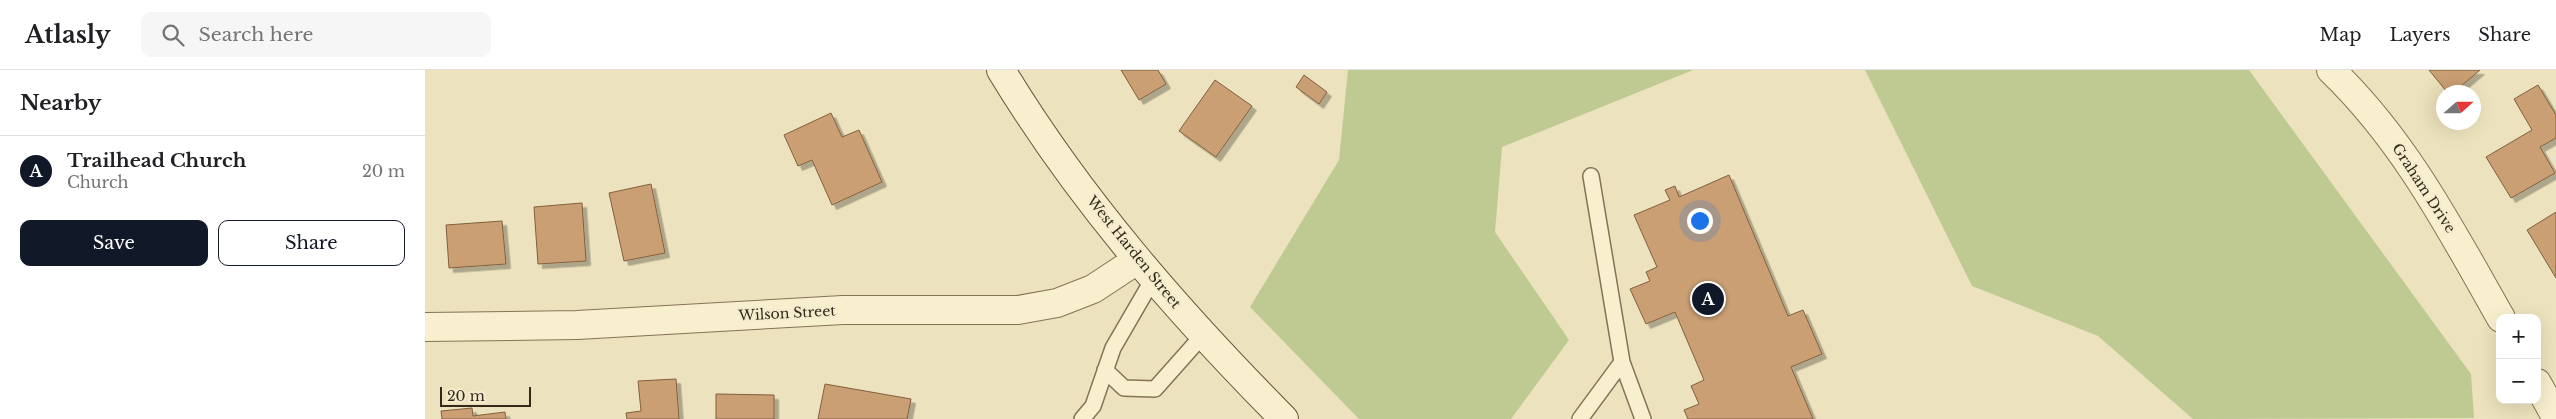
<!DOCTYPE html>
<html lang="en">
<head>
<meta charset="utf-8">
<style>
	:root { --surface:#fff; --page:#f6f6f6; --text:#202124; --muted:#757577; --line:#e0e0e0; --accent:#111827 }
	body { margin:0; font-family:"Libre Baskerville",serif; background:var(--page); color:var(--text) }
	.controls { position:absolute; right:15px; bottom:15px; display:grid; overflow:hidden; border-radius:10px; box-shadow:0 5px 20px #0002 }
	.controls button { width:45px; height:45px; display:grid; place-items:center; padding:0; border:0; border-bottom:1px solid var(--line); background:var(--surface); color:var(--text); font:25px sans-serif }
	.compass { position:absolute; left:2011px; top:15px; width:45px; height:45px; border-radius:50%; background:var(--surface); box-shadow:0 5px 20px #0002; rotate:69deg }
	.scale { position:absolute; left:15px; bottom:12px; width:91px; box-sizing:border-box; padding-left:5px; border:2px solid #33291b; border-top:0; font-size:14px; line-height:18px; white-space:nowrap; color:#33291b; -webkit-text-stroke:4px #f4eccc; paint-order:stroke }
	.you { position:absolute; left:1274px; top:150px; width:18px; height:18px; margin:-12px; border:4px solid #fff; border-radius:50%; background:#1a73e8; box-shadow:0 0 0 8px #1a73e833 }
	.badge { display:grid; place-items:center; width:32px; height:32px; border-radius:50%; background:var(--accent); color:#fff; font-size:16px; font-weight:700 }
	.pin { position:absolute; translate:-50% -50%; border:2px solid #fff; box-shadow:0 1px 5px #0006 }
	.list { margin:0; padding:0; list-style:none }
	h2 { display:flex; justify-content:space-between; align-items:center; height:65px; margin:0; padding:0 20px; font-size:21px }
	h2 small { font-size:16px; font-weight:400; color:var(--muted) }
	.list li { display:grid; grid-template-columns:32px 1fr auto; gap:15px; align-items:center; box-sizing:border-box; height:70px; padding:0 20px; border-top:1px solid var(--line) }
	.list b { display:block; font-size:19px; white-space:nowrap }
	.list p { margin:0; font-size:16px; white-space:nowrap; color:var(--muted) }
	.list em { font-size:16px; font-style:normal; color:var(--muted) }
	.actions { display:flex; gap:10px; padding:15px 20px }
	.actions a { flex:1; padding:11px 0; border:1px solid var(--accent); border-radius:10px; text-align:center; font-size:18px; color:var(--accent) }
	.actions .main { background:var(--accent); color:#fff }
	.icon { flex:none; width:28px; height:28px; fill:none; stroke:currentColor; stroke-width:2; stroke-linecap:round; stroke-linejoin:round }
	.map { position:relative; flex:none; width:2131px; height:349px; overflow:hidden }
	header { display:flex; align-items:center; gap:30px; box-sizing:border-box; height:70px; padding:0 25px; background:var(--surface); border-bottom:1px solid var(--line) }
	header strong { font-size:24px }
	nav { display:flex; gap:28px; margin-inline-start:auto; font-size:18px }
	.search { width:350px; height:45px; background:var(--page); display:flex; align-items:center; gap:12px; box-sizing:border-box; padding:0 18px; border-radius:10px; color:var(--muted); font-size:19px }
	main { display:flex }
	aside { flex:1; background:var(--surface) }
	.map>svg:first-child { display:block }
	.green { fill:#beca92 }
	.building { fill:#ca9f73; stroke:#825f3d; filter:url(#shadow) }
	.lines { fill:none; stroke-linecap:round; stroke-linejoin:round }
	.service-casing { stroke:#847357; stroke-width:18 }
	.minor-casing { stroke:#847357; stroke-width:30 }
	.secondary-casing { stroke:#65543a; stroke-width:30 }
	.service { stroke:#f8efcf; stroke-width:15 }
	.minor { stroke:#f8efcf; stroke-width:28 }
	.secondary { stroke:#f8efcf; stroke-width:28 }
	.labels { text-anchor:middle; stroke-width:4.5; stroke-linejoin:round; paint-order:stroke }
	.street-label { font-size:14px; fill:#33291b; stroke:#f4eccc }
</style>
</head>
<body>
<header>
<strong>Atlasly</strong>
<div class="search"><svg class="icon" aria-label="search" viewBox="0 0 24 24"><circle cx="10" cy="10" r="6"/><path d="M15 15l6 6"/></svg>Search here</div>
<nav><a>Map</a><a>Layers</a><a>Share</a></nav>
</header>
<main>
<aside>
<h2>Nearby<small></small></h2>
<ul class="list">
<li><span class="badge">A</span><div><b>Trailhead Church</b><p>Church</p></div><em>20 m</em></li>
</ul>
<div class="actions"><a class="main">Save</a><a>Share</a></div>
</aside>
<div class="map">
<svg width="2131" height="349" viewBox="0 0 2131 349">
	<defs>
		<filter id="shadow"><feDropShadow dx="4.5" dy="4.5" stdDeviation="0" flood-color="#0004"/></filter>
	</defs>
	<rect width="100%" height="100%" fill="#ece2bd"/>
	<path class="green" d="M923 0H1268L1077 77 1070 162 1144 270 1086 349H934L825 237 914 90Z
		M1440 0H1824L2046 304 2049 348 1768 349 1673 266 1547 216Z"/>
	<path class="building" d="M696 0H733L741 14 714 30Z
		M2004 0H2055L2029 22H2022Z
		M879 5 902 22 894 34 871 17Z
		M790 10 827 36 791 87 754 61Z
		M2113 15 2131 45V68L2115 77 2130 103 2086 128 2061 87 2107 60 2089 29Z
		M406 43 417 67 434 60 457 112 407 135 387 90 373 96 359 65Z
		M1304 105 1363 246 1378 240 1397 284 1366 297 1388 349H1263L1259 340 1274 334 1266 316 1279 310 1250 242 1221 254 1205 219 1225 211 1221 202 1232 197 1209 145 1245 130 1240 120 1250 116 1254 127Z
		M226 114 240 183 199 191 184 123Z
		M157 133 161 191 113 194 109 137Z
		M2131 142V208L2102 160Z
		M77 151 81 194 24 198 21 155Z
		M251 309 254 349H202L201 343 216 341 213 311Z
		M400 314 486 329 482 349H393Z
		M291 324 349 325V349H291Z
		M47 338 48 346 80 342 81 349H17L16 341Z"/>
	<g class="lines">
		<g class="service-casing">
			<path id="service" d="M1197 292 1218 349
				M680 300 699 318 730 319 778 265
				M657 349 668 336 688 278 728 209
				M1155 349 1197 292 1166 106"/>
		</g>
		<g class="minor-casing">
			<path id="minor" d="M1906 0C1980 71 2026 160 2076 248
				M0 257 152 255 418 240H593L632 233 668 219 712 190
				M2112 313 2131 347"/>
		</g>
		<g class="secondary-casing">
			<path id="secondary" d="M576 0C654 129 753 242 859 349"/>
		</g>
		<use href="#service" class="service"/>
		<use href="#minor" class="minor"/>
		<use href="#secondary" class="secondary"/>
	</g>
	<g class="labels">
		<g class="street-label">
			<text transform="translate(1999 118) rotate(57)" y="5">Graham Drive</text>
			<text transform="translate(709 182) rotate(51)" y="5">West Harden Street</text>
			<text transform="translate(362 243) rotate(-3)" y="5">Wilson Street</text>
		</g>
	</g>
</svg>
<div class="controls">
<button>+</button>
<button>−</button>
</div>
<svg class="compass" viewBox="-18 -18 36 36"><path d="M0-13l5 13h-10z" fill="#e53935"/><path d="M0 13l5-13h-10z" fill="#757577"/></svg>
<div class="scale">20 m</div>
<div class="you"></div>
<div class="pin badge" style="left:1283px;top:229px">A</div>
</div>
</main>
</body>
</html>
